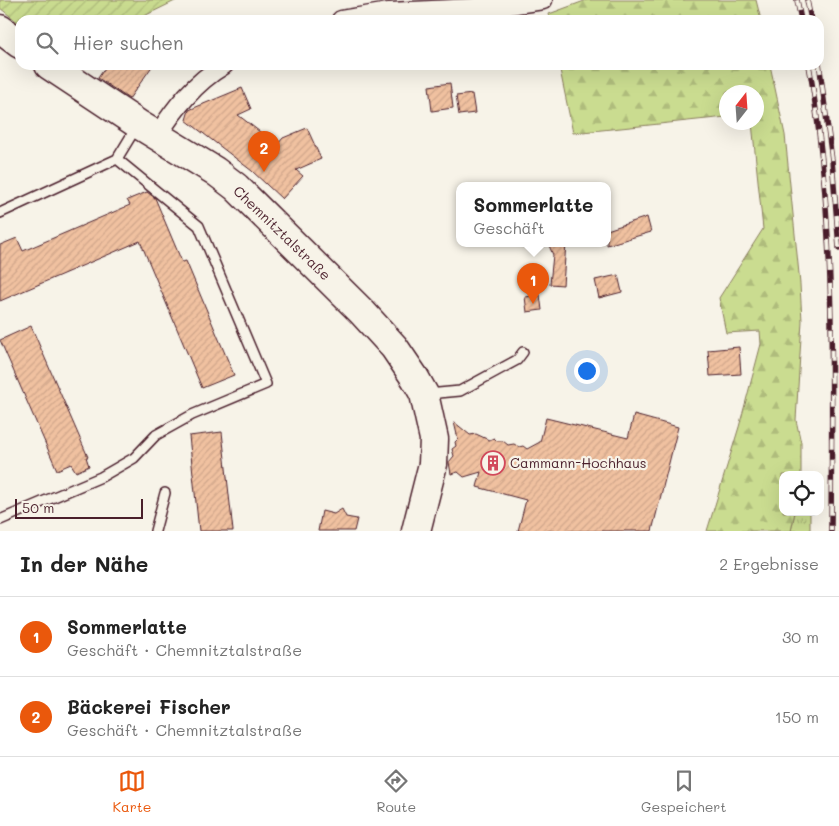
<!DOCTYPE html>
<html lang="de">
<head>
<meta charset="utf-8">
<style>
	:root { --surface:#fff; --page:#f6f6f6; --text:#222; --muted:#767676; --line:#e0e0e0; --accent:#ea580c }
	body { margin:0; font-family:Mali,sans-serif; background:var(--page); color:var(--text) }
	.controls { position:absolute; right:15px; bottom:15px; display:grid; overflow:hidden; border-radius:10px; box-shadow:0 5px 20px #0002 }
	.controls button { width:45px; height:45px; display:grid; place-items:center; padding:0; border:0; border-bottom:1px solid var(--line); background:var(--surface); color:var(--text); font:25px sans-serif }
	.compass { position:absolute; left:719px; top:85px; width:45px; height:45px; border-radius:50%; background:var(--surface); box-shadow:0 5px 20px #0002; rotate:17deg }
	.scale { position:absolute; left:15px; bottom:12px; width:128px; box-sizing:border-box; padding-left:5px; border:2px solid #4a1f2b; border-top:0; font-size:14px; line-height:18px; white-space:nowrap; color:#4a1f2b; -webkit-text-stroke:4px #f7f3e8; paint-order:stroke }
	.you { position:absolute; left:586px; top:370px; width:18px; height:18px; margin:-12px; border:4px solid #fff; border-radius:50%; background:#1a73e8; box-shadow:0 0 0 8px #1a73e833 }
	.badge { display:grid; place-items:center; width:32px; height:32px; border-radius:50%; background:var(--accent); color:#fff; font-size:16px; font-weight:700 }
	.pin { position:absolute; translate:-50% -41px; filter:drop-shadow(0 1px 2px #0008) }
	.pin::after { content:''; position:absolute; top:26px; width:18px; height:15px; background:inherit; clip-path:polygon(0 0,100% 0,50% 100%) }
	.popup { position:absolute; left:456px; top:182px; width:155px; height:65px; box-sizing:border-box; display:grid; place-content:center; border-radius:10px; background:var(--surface); filter:drop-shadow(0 1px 4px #0005); font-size:16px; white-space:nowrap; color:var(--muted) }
	.popup b { font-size:19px; color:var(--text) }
	.popup::after { content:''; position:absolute; left:50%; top:100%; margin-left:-10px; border:10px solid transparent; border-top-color:var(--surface) }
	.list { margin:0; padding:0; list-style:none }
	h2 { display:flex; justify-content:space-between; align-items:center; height:65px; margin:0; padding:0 20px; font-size:21px }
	h2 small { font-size:16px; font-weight:400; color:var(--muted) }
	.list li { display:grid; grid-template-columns:32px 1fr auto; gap:15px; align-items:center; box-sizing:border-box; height:80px; padding:0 20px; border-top:1px solid var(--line) }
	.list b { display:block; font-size:19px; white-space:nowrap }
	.list p { margin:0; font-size:16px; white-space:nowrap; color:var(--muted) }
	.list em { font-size:16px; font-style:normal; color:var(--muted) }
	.icon { flex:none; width:28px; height:28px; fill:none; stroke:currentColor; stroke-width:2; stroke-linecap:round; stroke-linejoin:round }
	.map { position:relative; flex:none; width:839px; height:531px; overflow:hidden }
	.search { position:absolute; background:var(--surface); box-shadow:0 5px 20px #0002; left:15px; right:15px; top:15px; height:55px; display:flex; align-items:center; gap:12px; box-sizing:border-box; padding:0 18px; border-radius:15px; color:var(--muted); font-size:19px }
	.sheet { height:225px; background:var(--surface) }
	nav { display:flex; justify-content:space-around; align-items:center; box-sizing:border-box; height:70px; border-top:1px solid var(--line); background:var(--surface); font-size:14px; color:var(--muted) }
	nav a { display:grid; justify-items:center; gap:2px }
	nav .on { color:var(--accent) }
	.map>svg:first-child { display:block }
	.grass { fill:url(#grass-tufts); stroke:#8a7e5e }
	.forest { fill:url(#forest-firs); stroke:#8a7e5e }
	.garden { fill:url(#garden-furrows); stroke:#8a7e5e }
	.building { fill:url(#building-hatch); stroke:#4a1f2b }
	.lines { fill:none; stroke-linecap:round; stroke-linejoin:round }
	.lane-casing { stroke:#4a1f2b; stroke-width:12 }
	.street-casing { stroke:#4a1f2b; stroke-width:21 }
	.primary-casing { stroke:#4a1f2b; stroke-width:31 }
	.lane { stroke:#f7f3e8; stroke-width:9 }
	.street { stroke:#f7f3e8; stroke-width:18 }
	.primary { stroke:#f7f3e8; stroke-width:28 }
	.rail-casing { stroke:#4a1f2b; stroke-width:5.5 }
	.rail { stroke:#f7f3e8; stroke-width:4; stroke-dasharray:11; stroke-linecap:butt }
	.labels { text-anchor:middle; stroke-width:4.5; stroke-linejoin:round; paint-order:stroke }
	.street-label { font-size:14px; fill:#4a1f2b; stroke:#f7f3e8 }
	.poi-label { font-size:14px; fill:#4a1f2b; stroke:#f7f3e8; text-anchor:start }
</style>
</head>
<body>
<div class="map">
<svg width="839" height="531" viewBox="0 0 839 531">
	<defs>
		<pattern id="grass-tufts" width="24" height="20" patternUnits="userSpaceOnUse" patternTransform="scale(1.25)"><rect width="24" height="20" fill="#cadc90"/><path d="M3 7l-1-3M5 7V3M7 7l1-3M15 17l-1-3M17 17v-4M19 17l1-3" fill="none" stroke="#afbc7c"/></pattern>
		<pattern id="forest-firs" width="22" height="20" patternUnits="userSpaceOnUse" patternTransform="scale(1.25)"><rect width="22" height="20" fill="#cadc90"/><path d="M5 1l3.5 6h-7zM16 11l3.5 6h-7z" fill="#afbc7c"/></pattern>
		<pattern id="garden-furrows" width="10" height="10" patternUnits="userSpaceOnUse" patternTransform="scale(1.25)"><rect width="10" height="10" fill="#cadc90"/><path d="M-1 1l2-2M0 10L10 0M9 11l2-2" fill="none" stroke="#afbc7c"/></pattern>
		<pattern id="building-hatch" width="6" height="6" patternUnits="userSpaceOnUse" patternTransform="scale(1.25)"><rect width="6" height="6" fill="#f0c1a0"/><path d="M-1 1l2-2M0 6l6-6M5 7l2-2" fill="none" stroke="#cfa58a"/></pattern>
	</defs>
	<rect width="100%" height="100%" fill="#f7f3e8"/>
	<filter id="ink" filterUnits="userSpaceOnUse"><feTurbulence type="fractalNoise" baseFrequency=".02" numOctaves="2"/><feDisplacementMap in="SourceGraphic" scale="10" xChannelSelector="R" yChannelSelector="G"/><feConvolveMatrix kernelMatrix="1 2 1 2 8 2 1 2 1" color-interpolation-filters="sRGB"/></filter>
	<g filter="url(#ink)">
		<path class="grass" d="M795 512H810V531H791Z"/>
		<path class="forest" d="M587 0H756L761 20H550L549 14Z
			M559 65H770L785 135 800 284 802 321 796 420 801 443V475H783V512H795L791 531H707L739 427 761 344 760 331 726 333 719 298 763 229 752 123 756 122V92H726V117L573 133Z"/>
		<path class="garden" d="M0 0H177L136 20H20V24L0 8Z"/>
		<path class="building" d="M107 65H153L129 99 98 78Z
			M450 83 453 108 432 111 429 86Z
			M242 88 251 109 238 115 277 145 283 138 307 128 321 159 296 170 303 176 282 199 252 171 186 120 189 110Z
			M472 94 475 113 459 115 456 96Z
			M147 192 155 198 182 262 186 261 234 375 202 388 140 241 0 301V245L17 238 23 251 130 205 127 200Z
			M647 217 651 232 607 245V230Z
			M548 243H566L563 285 550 284 553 255Z
			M618 275 622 292 599 298 595 280Z
			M540 295 542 310 527 312 525 297Z
			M31 326 88 457H86L89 466 76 472 71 464 57 470 0 340Z
			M739 347 741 374 710 376 708 350Z
			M634 415 678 427 652 531H518L526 500 477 487 481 472 464 477 458 472 451 474 449 462 454 456 452 449 456 446 455 442 458 439 454 422 470 435 476 434 489 440 494 438 497 441H503L508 445 514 444 519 447 523 446 527 449 540 442 546 418 628 438Z
			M222 432 233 531H199L189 436Z
			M342 509 346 517 357 519 354 531H318L322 511 334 514Z"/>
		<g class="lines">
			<g class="lane-casing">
				<path id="lane" d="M0 213 117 159 137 126
					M428 394 460 391 517 360 523 352
					M0 520 101 477 134 458 156 435 192 415 266 384 199 226 117 159
					M155 531 165 493"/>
			</g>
			<g class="street-casing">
				<path id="street" d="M341 20 389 12 497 7 543 0
					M157 136C175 108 195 82 224 65"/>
			</g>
			<g class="primary-casing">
				<path id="primary" d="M0 29 20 44
					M49 65 138 124 215 171 236 187 362 312 394 347 415 378 424 394 434 439 433 464 416 531"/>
			</g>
			<use href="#lane" class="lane"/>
			<use href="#street" class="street"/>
			<use href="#primary" class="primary"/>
			<g class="rail-casing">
				<path id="rail" d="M797 0 801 20
					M807 0 811 20
					M819 62 832 160 839 248
					M809 65C836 219 832 375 831 531"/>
			</g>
			<use href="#rail" class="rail"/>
		</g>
	</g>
	<defs>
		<g id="building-ring" transform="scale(1.25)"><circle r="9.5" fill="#f7f3e8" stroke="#d1495b" stroke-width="1.5"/><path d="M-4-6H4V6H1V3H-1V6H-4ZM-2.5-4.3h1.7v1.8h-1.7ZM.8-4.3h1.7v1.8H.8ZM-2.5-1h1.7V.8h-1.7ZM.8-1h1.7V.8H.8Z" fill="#d1495b"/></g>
	</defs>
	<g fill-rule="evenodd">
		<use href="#building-ring" x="493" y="463"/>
	</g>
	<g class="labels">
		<g class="street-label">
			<text transform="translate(282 233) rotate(44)" y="5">Chemnitztalstraße</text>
		</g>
		<g class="poi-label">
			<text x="510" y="468">Cammann-Hochhaus</text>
		</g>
	</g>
</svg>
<div class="controls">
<button><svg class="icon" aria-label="locate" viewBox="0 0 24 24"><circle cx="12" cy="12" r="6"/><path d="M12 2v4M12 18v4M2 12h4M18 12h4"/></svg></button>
</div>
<svg class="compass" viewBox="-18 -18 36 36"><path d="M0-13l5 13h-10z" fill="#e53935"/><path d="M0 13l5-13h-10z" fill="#767676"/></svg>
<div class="scale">50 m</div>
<div class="you"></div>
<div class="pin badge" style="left:533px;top:304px">1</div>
<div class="popup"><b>Sommerlatte</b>Geschäft</div>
<div class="pin badge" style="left:264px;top:172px">2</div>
<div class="search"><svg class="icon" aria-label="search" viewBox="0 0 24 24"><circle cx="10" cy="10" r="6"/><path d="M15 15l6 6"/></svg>Hier suchen</div>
</div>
<section class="sheet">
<h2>In der Nähe<small>2 Ergebnisse</small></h2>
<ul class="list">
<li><span class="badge">1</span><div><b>Sommerlatte</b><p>Geschäft · Chemnitztalstraße</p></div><em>30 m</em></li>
<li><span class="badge">2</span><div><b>Bäckerei Fischer</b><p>Geschäft · Chemnitztalstraße</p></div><em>150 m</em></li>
</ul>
</section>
<nav>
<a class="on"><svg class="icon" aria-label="map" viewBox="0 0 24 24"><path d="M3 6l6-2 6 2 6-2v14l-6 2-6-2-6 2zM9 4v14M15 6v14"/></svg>Karte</a>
<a><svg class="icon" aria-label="directions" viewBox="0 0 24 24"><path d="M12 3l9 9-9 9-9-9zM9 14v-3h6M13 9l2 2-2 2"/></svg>Route</a>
<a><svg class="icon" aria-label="saved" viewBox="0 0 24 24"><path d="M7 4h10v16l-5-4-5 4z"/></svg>Gespeichert</a>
</nav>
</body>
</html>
